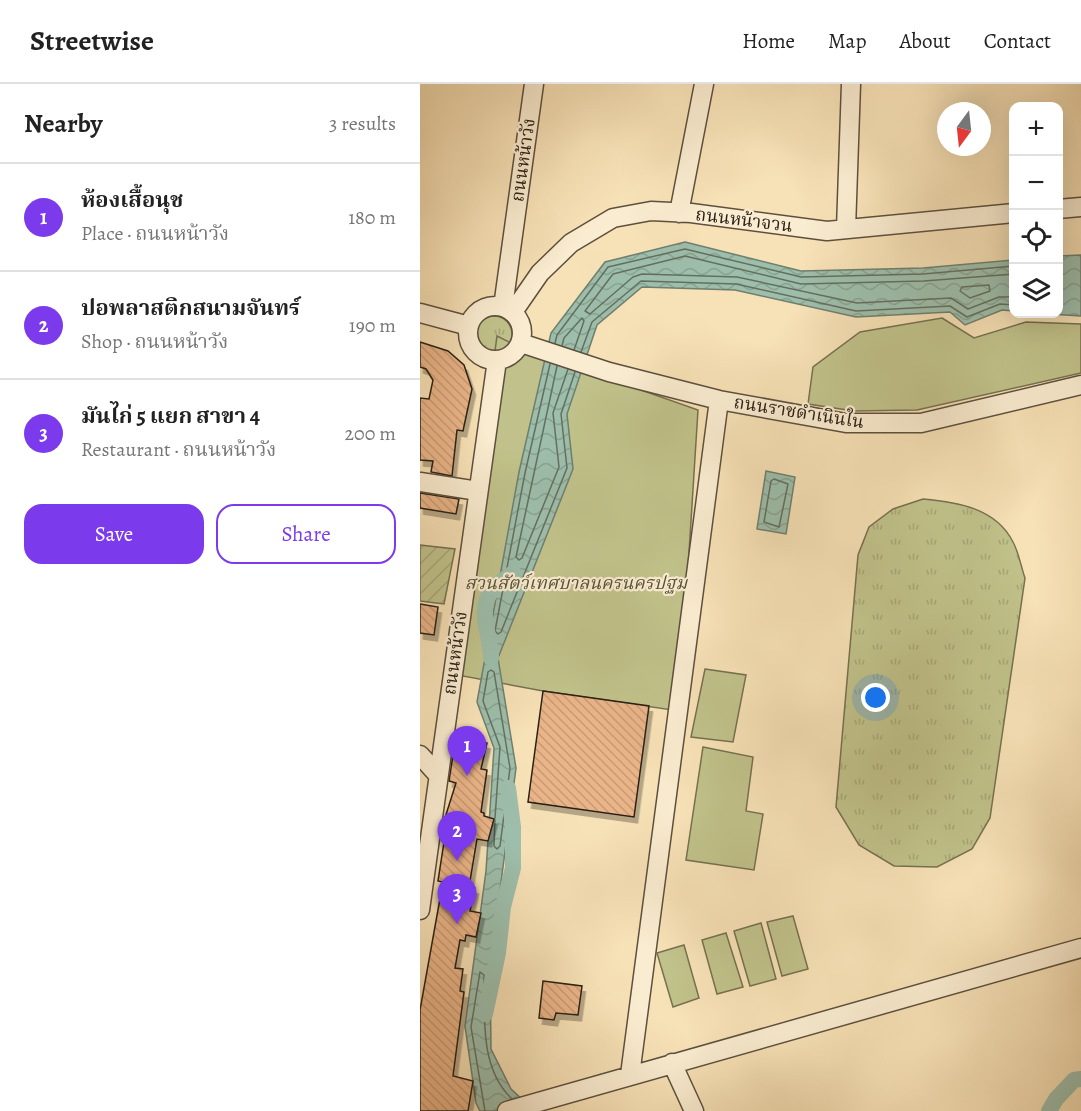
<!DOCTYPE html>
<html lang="en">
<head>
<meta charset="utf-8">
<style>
	:root { --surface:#fff; --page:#f6f6f6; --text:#222; --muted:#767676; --line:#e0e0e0; --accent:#7c3aed }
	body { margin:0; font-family:Alegreya,"Noto Serif Thai",serif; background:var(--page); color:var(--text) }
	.controls { position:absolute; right:18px; top:18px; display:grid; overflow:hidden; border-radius:12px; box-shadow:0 6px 24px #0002 }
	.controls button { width:54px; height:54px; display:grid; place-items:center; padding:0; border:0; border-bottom:2px solid var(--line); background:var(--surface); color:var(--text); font:30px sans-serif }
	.compass { position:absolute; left:517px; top:18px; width:54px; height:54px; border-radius:50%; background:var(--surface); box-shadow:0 6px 24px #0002; rotate:195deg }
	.you { position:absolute; left:456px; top:614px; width:21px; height:21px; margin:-15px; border:4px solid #fff; border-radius:50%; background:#1a73e8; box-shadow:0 0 0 9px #1a73e833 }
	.badge { display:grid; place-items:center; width:39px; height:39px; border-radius:50%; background:var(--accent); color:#fff; font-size:20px; font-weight:700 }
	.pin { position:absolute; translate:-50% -50px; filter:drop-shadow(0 2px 3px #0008) }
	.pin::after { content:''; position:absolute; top:32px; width:21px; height:18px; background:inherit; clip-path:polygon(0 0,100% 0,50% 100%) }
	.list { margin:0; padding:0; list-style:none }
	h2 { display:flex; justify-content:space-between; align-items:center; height:78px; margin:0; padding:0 24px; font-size:26px }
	h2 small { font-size:20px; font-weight:400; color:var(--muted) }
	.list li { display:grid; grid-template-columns:39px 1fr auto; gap:18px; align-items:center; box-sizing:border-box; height:108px; padding:0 24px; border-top:2px solid var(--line) }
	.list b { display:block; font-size:22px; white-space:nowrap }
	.list p { margin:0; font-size:20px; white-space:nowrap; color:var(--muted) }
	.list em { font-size:20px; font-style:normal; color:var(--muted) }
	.actions { display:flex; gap:12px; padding:18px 24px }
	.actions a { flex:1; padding:14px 0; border:2px solid var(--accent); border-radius:18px; text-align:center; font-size:21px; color:var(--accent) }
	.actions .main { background:var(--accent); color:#fff }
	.icon { flex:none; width:33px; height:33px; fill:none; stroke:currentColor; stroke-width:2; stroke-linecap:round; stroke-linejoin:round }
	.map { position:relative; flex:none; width:661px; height:1027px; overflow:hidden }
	header { display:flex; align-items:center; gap:36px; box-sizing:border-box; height:84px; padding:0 30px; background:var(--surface); border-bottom:2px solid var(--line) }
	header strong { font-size:28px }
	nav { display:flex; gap:33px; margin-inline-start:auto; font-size:21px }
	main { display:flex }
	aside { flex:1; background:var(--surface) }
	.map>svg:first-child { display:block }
	.grass { fill:url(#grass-tufts); stroke:#767150; stroke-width:1.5 }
	.park { fill:#c1c28b; stroke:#767150; stroke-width:1.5 }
	.garden { fill:url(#garden-furrows); stroke:#767150; stroke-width:1.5 }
	.water { fill:url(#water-waves); stroke:#6f7f6f; stroke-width:1.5 }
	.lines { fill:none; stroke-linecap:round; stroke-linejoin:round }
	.shore { stroke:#646f60; stroke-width:1.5 }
	.canal { stroke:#9dbeab; stroke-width:16 }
	.building { fill:url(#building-back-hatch); stroke:#2a2016; stroke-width:1.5; filter:url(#shadow) }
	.minor-casing { stroke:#5d503e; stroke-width:21 }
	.minor { stroke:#faecd0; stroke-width:18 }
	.labels { text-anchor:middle; stroke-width:4.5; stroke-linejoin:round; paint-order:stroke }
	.street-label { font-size:18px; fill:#2a2016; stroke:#faecd0 }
	.park-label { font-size:18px; font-style:italic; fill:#575139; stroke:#faecd0 }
</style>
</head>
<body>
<header>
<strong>Streetwise</strong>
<nav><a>Home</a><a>Map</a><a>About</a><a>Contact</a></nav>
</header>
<main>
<aside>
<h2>Nearby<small>3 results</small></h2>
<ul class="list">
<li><span class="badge">1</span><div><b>ห้องเสื้อนุช</b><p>Place · ถนนหน้าวัง</p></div><em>180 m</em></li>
<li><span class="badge">2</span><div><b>ปอพลาสติกสนามจันทร์</b><p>Shop · ถนนหน้าวัง</p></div><em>190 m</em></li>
<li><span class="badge">3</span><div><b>มันไก่ 5 แยก สาขา 4</b><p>Restaurant · ถนนหน้าวัง</p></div><em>200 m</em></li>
</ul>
<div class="actions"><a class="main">Save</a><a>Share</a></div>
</aside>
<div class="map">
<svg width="661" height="1027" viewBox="0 0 661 1027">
	<defs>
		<pattern id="grass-tufts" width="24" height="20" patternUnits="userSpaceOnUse" patternTransform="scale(1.5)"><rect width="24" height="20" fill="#c1c28b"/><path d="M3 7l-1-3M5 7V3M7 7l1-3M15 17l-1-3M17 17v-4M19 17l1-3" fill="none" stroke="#a6a677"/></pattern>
		<pattern id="garden-furrows" width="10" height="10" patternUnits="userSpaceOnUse" patternTransform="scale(1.5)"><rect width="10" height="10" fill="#c1c28b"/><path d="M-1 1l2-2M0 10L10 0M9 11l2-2" fill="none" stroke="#a6a677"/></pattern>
		<pattern id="water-waves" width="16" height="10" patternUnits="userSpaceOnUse" patternTransform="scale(1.5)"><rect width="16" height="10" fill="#9dbeab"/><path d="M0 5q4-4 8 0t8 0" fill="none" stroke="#87a392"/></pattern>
		<pattern id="building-back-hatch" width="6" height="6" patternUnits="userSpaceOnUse" patternTransform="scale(1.5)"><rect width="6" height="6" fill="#e9b487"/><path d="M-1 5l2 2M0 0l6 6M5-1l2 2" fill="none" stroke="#c89a74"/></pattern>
		<filter id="shadow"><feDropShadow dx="3.5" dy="6" stdDeviation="0" flood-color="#0004"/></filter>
	</defs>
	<rect width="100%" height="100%" fill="#f7e1b6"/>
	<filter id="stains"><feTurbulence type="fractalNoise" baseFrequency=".00333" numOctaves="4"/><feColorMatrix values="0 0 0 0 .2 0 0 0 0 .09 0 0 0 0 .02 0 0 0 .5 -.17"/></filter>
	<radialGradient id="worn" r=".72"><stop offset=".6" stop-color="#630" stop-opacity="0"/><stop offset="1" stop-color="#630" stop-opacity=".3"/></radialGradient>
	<path class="grass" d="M56 250a18 18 0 1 1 36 0a18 18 0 1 1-36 0Z
		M503 415C537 418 576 424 593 458 599 469 601 483 605 494L570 734 552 765 517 783 474 782 439 761 416 723 438 471 449 443 473 425Z"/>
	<path class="park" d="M522 234 554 254 606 238 661 240V289L497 326 434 327 388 320 393 283 440 248Z
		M77 252 99 263 278 326 259 627 123 607 32 590Z
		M285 585 326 591 313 658 271 653Z
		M283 663 333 673 326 727 343 730 334 786 266 776Z
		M373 832 388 885 362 892 347 838Z
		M341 839 356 895 330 902 314 847Z
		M306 849 323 903 297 910 282 856Z
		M264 861 279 914 253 923 237 869Z"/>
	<path class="garden" d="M0 461 35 465 24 520 0 517Z"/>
	<path class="water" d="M265 158 381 187 503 184 593 176V227L582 226 545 241 530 228 436 233 315 206 222 203 177 241 147 330 153 385 78 574 96 684 70 882 71 965 91 1005 115 1027H60L56 1019 45 942 66 787 74 664 57 618 99 388 131 249 185 178Z
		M661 171V232L630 230H638L639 172Z
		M346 387 375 393 366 450 337 445Z"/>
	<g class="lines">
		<path class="shore" d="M594 190 504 197 381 200 265 172 193 190 165 227 170 230 213 193 222 190 317 193 437 219 531 214 548 225 579 213H594
			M569 201 570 207 550 214 540 207 542 203Z
			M135 259 137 251 188 183 265 165 381 193 503 190 594 182
			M142 262 144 254 162 234 164 237 154 266
			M161 268 172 238 221 197 316 200 436 227 530 222 547 233 580 220 594 221
			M130 280 105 389 75 547 78 550 81 548 147 384 141 330 155 288
			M137 282 96 473 99 476 102 474 139 383 133 329 148 285
			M354 395 368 400 359 443 344 438 351 397Z
			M75 736 74 762 77 765 80 762 90 684 74 588 71 586 68 588 63 617 80 663 75 734
			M65 1027 51 943 60 888 64 891C65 932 59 984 92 1015"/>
		<path class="canal" d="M71 574C71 552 57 527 71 508 76 500 86 494 93 489
			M65 930 78 869 83 823 93 784V743L88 704
			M629 1027 636 1015 654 996 661 995"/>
	</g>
	<path class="building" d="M0 258 28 267 44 281 52 305 43 347 37 346 32 392 11 388 13 377 0 376V314L9 315 13 296 6 285 0 283Z
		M0 409 39 415 36 430 0 424Z
		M0 520 18 523 14 551 0 549Z
		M123 607 229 622 214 733 108 718Z
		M36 652 67 659 61 685 67 686 61 728 64 729V732L74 735 68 757 57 755 49 803 55 804 50 827 61 829 56 853 46 851 45 857 40 856 35 884 43 885 40 907 44 908 33 992 53 997 48 1027H0V926L23 798 18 797 26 745 23 744V740L36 699 29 697Z
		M123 897 162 902 158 931 136 929 134 936 119 934Z"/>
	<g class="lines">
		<g class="minor-casing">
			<path id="minor" d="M638 125 661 123
				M259 129 284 0
				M426 145 431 0
				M48 249a27 27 0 1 1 54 0a27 27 0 1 1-54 0Z
				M83 223 114 0
				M93 228 120 189 151 159 193 134 231 127 271 129 407 147 594 129
				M0 229 49 242
				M101 259 189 288 299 316 426 339H501L661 301
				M0 398 58 407
				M0 671 18 691
				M0 826 77 276
				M252 979 274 1027
				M210 991 299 316
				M87 1027 661 864"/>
		</g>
		<use href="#minor" class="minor"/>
	</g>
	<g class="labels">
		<g class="street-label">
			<text transform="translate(103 76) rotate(-82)" y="6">ถนนหน้าวัง</text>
			<text transform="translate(324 136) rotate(7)" y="6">ถนนหน้าจวน</text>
			<text transform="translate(379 328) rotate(9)" y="6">ถนนราชดำเนินใน</text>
			<text transform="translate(35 569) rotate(-82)" y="6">ถนนหน้าวัง</text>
		</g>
		<g class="park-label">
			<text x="156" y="505">สวนสัตว์เทศบาลนครนครปฐม</text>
		</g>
	</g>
	<rect width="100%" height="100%" filter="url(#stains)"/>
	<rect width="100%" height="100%" fill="url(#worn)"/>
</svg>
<div class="controls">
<button>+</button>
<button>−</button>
<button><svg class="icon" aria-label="locate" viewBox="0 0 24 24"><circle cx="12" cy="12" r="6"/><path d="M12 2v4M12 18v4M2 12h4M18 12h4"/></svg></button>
<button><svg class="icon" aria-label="layers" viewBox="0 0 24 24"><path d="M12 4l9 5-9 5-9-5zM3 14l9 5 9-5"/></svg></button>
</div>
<svg class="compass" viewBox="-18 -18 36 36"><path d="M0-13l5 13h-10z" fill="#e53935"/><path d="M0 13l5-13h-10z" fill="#767676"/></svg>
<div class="you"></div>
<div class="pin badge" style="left:47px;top:692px">1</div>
<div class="pin badge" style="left:37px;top:777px">2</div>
<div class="pin badge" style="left:37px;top:840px">3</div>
</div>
</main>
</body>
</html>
